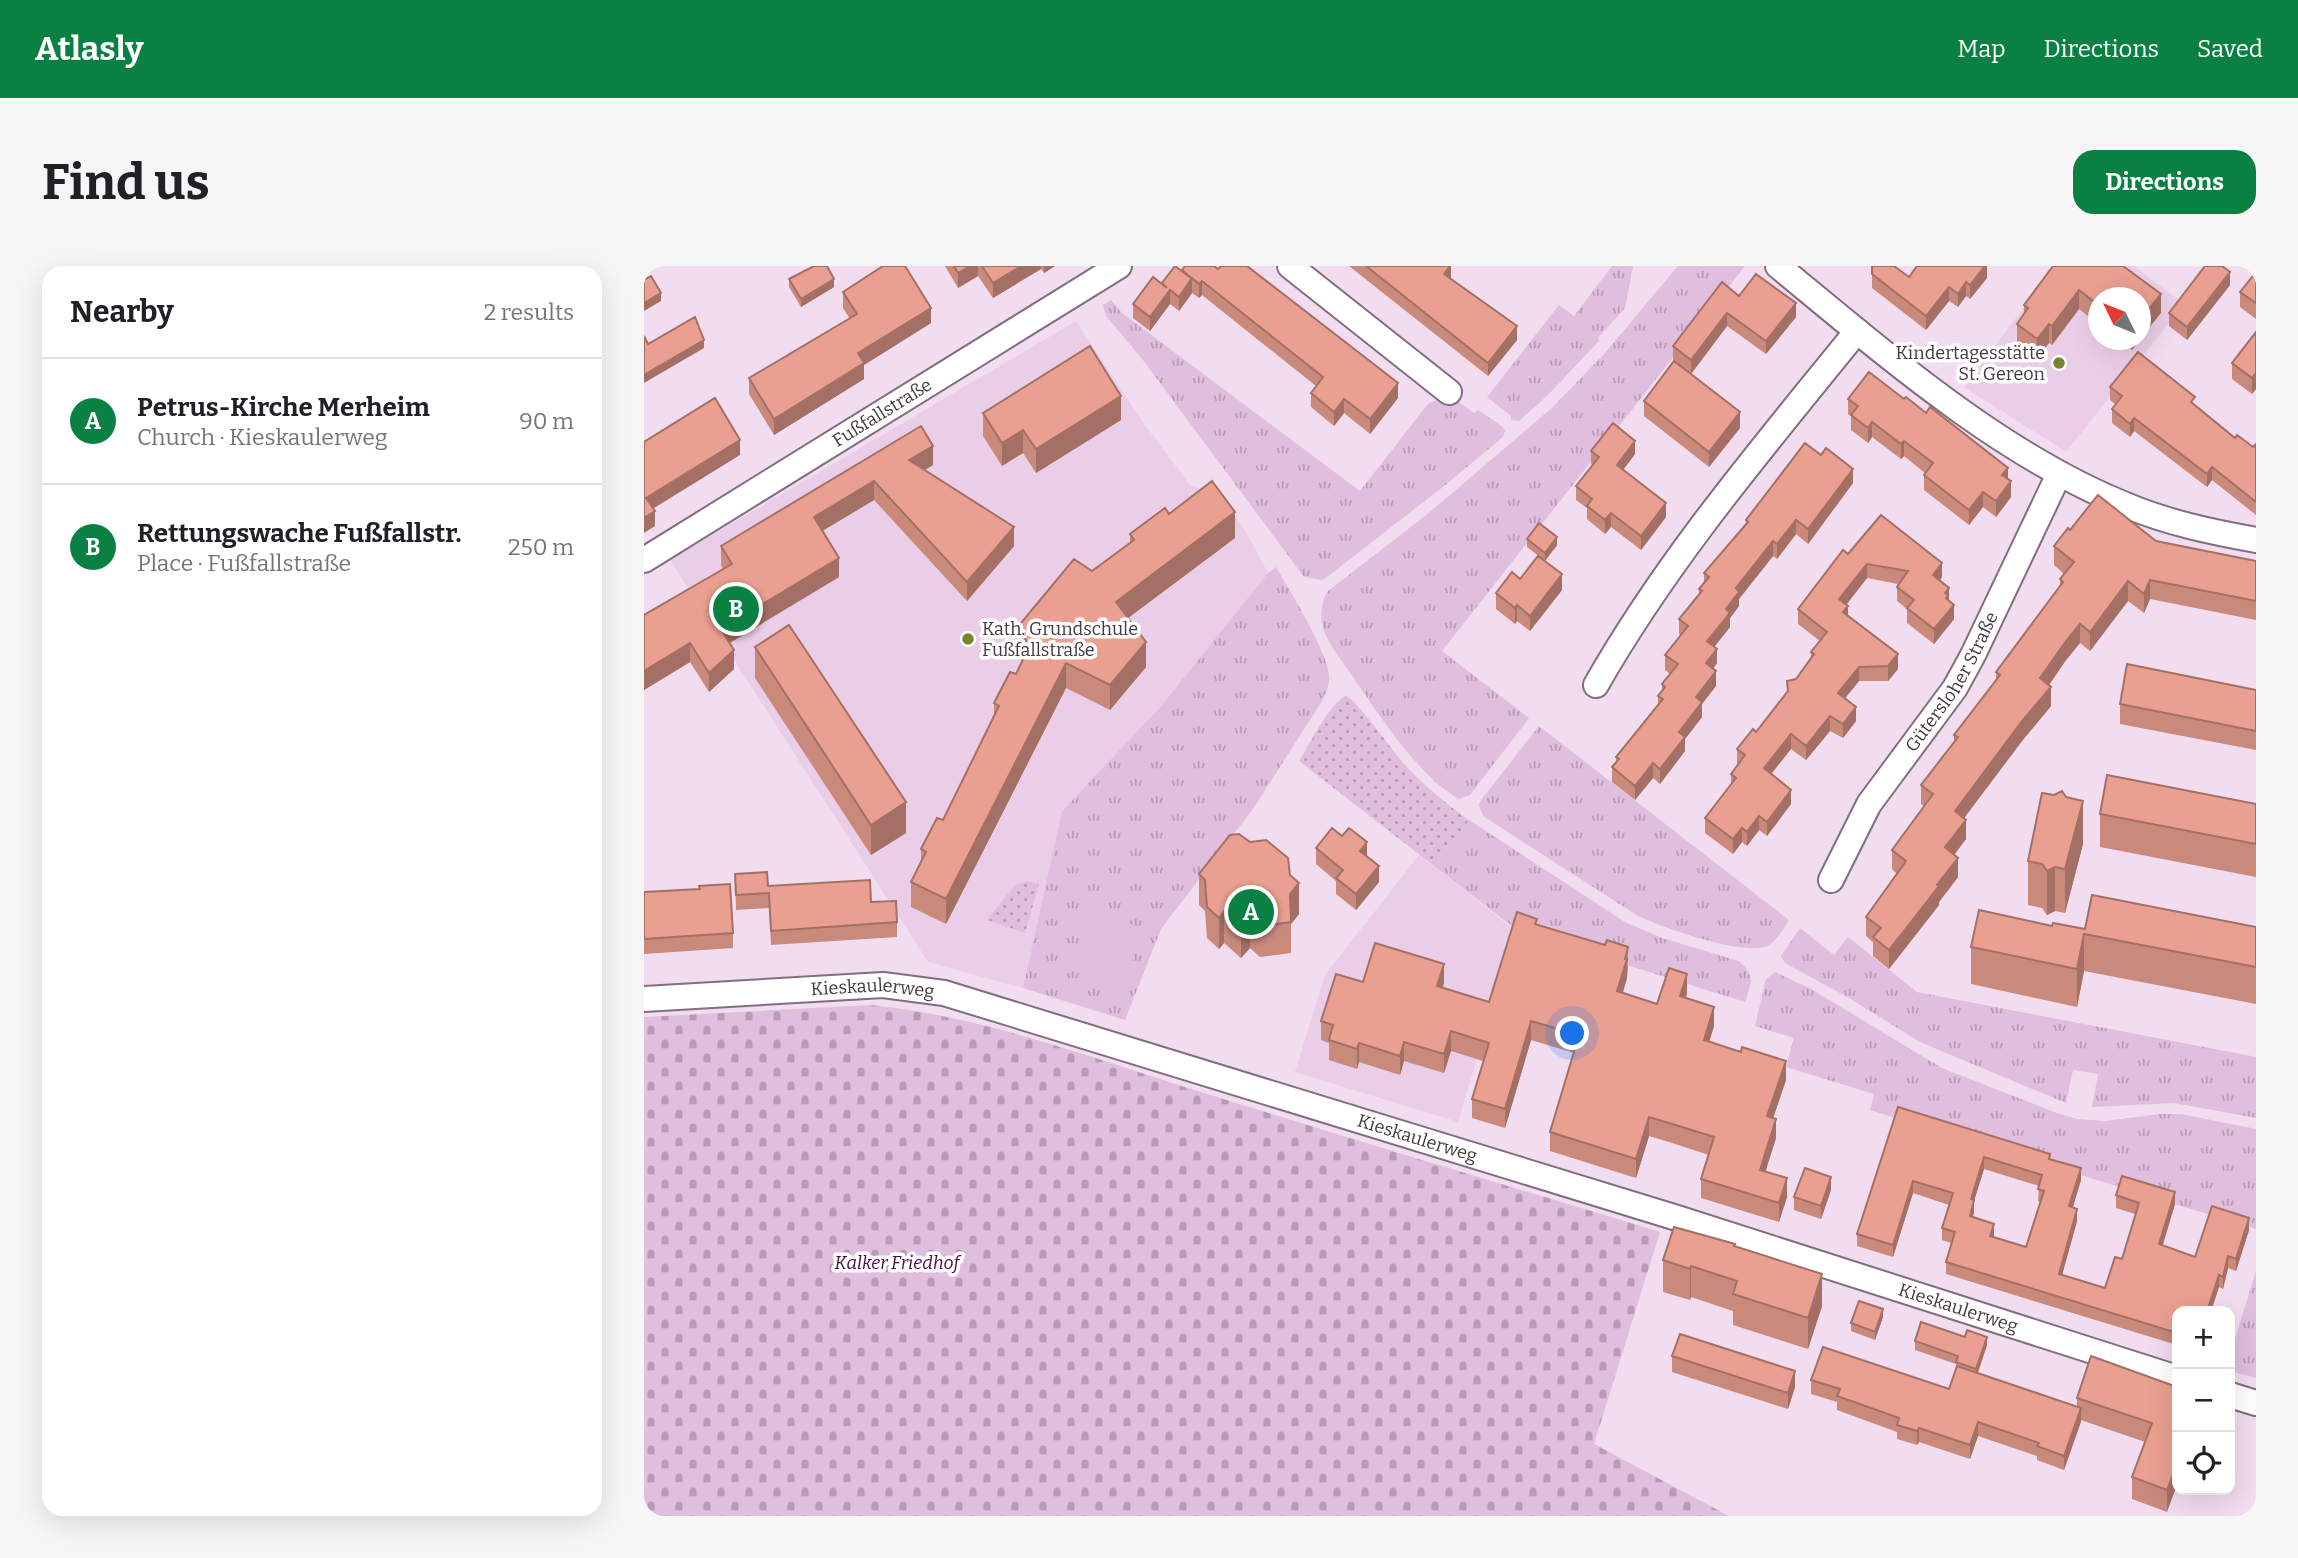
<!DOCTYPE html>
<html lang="en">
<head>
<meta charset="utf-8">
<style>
	:root { --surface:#fff; --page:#f6f6f6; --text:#202124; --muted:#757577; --line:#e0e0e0; --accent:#0b8043 }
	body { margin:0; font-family:Bitter,serif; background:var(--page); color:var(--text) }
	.controls { position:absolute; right:21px; bottom:21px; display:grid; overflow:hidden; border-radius:14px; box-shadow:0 7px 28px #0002 }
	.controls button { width:63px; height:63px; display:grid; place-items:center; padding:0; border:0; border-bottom:2px solid var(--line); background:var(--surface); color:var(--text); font:35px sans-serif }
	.compass { position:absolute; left:1444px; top:21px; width:63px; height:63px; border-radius:50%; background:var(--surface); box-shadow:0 7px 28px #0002; rotate:313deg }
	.you { position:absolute; left:929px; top:768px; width:24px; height:24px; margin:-18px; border:5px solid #fff; border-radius:50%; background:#1a73e8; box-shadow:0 0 0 10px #1a73e833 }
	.badge { display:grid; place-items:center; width:46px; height:46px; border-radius:50%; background:var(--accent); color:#fff; font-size:23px; font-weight:700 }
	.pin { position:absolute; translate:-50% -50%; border:4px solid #fff; box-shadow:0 2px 7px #0006 }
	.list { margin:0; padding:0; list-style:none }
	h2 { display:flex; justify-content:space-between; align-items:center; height:91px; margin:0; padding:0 28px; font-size:30px }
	h2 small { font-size:23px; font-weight:400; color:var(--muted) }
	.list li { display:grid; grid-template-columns:46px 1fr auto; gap:21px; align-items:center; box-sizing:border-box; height:126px; padding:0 28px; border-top:2px solid var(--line) }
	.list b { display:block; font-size:26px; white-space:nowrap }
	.list p { margin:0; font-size:23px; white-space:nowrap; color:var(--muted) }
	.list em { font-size:23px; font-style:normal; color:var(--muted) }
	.icon { flex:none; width:38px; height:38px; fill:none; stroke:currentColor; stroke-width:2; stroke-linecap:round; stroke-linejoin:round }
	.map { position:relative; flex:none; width:1612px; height:1250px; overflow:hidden; border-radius:21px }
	header { display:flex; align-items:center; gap:42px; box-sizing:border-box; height:98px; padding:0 35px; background:var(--accent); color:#fff }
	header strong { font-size:33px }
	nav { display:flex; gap:38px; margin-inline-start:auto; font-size:24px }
	.intro { display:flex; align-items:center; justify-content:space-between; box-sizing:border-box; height:168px; padding:0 42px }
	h1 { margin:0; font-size:49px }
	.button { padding:18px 32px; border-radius:21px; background:var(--accent); color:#fff; font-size:24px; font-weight:700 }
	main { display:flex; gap:42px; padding:0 42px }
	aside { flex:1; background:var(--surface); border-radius:21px; box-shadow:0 7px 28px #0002 }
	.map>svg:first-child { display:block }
	.built { fill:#eacee7; fill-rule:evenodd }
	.grass { fill:url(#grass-tufts) }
	.cemetery { fill:url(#cemetery-stones) }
	.park { fill:url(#park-dots) }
	.pitch { fill:#e0bedd }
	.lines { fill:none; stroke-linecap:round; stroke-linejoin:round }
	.street-casing { stroke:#816e7f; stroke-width:28 }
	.street { stroke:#fff; stroke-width:24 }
	.wall { fill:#c98a7c; fill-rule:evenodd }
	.shaded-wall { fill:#a47065 }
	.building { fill:#eaa090; stroke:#a47065; stroke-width:2; fill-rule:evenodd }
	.poi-dot { fill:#758533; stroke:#fff; stroke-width:2.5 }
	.labels { text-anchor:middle; stroke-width:7; stroke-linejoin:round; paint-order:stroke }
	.poi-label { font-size:18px; fill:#423941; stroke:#fff; text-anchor:end }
	.street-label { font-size:18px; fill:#423941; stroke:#fff }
	.park-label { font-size:18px; font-style:italic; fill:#480747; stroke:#fff }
</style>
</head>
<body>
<header>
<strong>Atlasly</strong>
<nav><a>Map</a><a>Directions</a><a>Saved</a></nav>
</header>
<div class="intro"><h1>Find us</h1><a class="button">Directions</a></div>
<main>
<aside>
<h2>Nearby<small>2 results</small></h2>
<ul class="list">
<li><span class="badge">A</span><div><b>Petrus-Kirche Merheim</b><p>Church · Kieskaulerweg</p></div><em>90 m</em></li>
<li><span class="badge">B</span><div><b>Rettungswache Fußfallstr.</b><p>Place · Fußfallstraße</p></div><em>250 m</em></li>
</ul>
</aside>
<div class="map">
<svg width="1612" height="1250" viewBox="0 0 1612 1250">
	<defs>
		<pattern id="grass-tufts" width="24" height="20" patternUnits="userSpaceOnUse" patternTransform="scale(1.75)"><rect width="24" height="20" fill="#e0bedd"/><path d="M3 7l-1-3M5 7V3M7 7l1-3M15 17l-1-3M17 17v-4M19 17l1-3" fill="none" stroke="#b79bb5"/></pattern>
		<pattern id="cemetery-stones" width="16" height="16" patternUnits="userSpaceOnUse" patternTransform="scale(1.75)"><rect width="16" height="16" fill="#e0bedd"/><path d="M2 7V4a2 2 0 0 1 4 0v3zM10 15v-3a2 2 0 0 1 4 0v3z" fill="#b79bb5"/></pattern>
		<pattern id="park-dots" width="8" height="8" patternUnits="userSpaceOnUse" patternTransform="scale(1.75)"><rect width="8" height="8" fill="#e0bedd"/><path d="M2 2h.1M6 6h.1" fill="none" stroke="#b79bb5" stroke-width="1.8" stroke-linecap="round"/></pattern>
	</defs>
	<rect width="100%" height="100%" fill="#f2dcf0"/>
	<path class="built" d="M1411 0H1490L1540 38 1422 186 1320 121ZM1454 32H1496V74H1454Z
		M432 55 501 159 546 219 579 233 602 266 624 307 518 439 418 545 379 722 284 696 26 294Z
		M775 589 872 665 814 856 651 806 681 709Z"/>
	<path class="grass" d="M968 0H989L981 42 954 72 955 75 904 129 875 155 867 154V150L843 131 915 39 930 50Z
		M1034 0H1101L798 385 885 452 826 529 815 533C776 512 732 445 707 408 697 393 681 375 678 357 676 347 678 335 683 326L786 246 909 141 961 87Z
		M467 34 478 47 716 225 784 138C803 127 814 135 830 147L834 144 859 161 861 165 859 171 800 220 683 311 678 314 660 311 499 94 462 50 459 39Z
		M632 301C645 323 684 387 685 409 686 419 682 426 678 435L609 543 517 663 481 754 379 722 418 545 518 439 624 307Z
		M895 460 1145 654C1140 662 1133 674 1125 679 1102 692 1018 661 994 650L839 550 835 539 837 534Z
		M825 554 981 656 1018 672 1095 695C1112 710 1107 717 1101 736L938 685 941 672 878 652 873 664 790 600Z
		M1156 662 1190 689 1204 671 1273 726 1612 791V852L1530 837 1448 841 1454 808 1429 804 1422 837 1276 776 1205 732 1141 697 1137 690Z
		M1131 706 1167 723 1298 802 1413 847 1433 853 1461 855 1516 848H1537L1612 863V963L1226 844 1230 828 1142 801 1150 772 1111 760 1122 713Z
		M1612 1005V1112L1586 1105V1089Z"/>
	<path class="cemetery" d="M228 739C342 751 451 793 560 827 711 874 864 920 1016 966L950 1178 1085 1250H0V751Z"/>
	<path class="park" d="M702 430C712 433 750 487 762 500 781 520 802 538 825 554L790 600 655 495C665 480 686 436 702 430Z
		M384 615 395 618 381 667 343 654 371 619Z"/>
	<path class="pitch" d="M447 643 500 663 479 718 426 697Z"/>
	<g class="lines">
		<g class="street-casing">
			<g id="street">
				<path d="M646 0 805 126"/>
				<path d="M1134 0C1240 87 1356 189 1484 240 1525 257 1568 266 1612 274"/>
				<path id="s1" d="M0 294 475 0"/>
				<path d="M952 419C1025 291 1121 179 1213 65"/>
				<path id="s2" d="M1187 614 1225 538 1311 422 1329 389 1415 208"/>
				<path id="s3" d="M0 733 239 719 300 727 1033 952 1533 1112"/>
				<path d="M1586 1129 1612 1137"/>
			</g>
		</g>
		<use href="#street" class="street"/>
	</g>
	<path class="wall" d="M301 0H411L400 7 397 3 349 32 334 10 314 22Z
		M541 0 754 132 726 168 700 147 690 160 667 141V127L672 120 558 29 555 32 548 27 535 45 526 38 506 65 489 52V38L518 17 538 5Z
		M705 0H807L806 13 873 74 844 110Z
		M1228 0 1265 11 1343 0V12L1326 33 1322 30 1314 41 1305 35 1282 64 1228 22Z
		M1409 0 1517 47 1454 32V58L1435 43 1408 79 1405 77 1393 92 1373 77V58L1380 48V39Z
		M1612 6V53L1596 41V26Z
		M145 13 190 21 157 41 145 21Z
		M1586 19 1543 74 1525 60V47Z
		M199 26 287 57 220 99V113L130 169 105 128V112L206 53 199 42Z
		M1095 30 1152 51 1122 88 1083 60 1047 108 1029 94V80Z
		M1612 66V123L1608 128 1588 113V97Z
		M1475 74H1496L1488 84Z
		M1466 121 1551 140 1591 172 1609 181 1612 178V249L1568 214 1563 221 1490 165 1486 171 1468 157V143L1472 139 1466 134Z
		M1204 133 1364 213 1367 231 1352 251 1339 241 1325 259 1280 224V209L1281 207 1260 190 1257 193 1228 171 1224 177 1207 164V150L1204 148Z
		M1000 135 1096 162 1065 201 1000 150Z
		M339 147 477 154 392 207 379 187 358 200 339 170Z
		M277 160 289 199 281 204 370 280 323 335 230 234 178 265 195 311 86 377 90 403 65 426 46 396 0 424V349L79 303 77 299V280Z
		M947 185 991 188 979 204 1022 251 997 284 967 261 961 268 943 253V242L932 234V220L948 199 947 198Z
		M1209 217 1164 278 1152 268 1133 293 1129 290 1095 333V340L1086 352V361L1070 381 1073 397 1069 403 1072 420 1058 438V451L1041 473V485L1016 518 1009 512 991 534 968 516V501L972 497V491L1014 438V430L1018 424V418L1026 408 1021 404V389L1037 369 1035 368V353L1055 327V323L1060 317V307L1102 258V254Z
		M525 248 591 272 484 352 502 401 466 444 422 422 302 658 267 641V616L277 597V583L299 554 350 451V437L372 408 378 395 372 388V363L486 277V268Z
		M1426 264 1512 275 1612 295V354L1506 333 1500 347 1484 335 1446 385 1436 377 1422 394 1405 419 1407 440 1378 475 1320 552 1322 573 1310 589 1314 611 1295 636V639L1245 703 1229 690V676L1222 670V651L1253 608 1248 603V584L1280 540 1277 538V519L1310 476V469L1352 415V406L1416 321V313L1420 308 1410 299V280Z
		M883 273 913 279 901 295 883 281Z
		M1204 288 1298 311 1296 314 1305 335 1310 353 1290 378 1263 357V343L1253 335V321L1254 318 1223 312 1202 339 1204 350 1254 403 1244 415H1215L1201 432 1212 455 1199 472 1186 465 1162 494 1147 483 1127 508 1147 538 1123 570 1115 564 1103 580 1098 576 1089 588 1061 567V552L1087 520V508L1094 498 1093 497V483L1112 466 1143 426V415L1152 413 1167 391V386L1176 375 1154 358V343Z
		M876 313 918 324 886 365 873 355 871 358 852 343V327Z
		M111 381 262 567 227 589 111 412Z
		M1612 424V484L1476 458V438Z
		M1612 538V611L1456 581V548Z
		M1439 578 1421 647 1411 645 1403 649 1398 642 1384 639V595Z
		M672 582 723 591 735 616 712 644 692 628V615L672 598Z
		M91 608 124 620 253 656V671L127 679 125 642 92 644Z
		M555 608 646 609 655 648 647 658V687L616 691 606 682 597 692 580 677 575 683 563 672 561 645 555 639Z
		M55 620 89 667V682L0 688V626L55 623Z
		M893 659 984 700 983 712 979 727 1013 738 1043 727 1042 732 1070 760 1065 776 1142 814 1129 852 1132 872 1121 905 1143 931 1135 956 1057 932V913L1065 889 1025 876 1005 870 992 912 906 885V866L930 787 887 774 861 862 828 852V833L839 795 807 785 800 807 760 795 756 809 715 796 713 803 685 794V777L677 774V755L719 716 800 717 798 722 845 736Z
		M1408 660 1441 663 1612 661V738L1440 705 1433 741 1327 718V681Z
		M1254 841 1406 893 1437 914 1429 941 1433 955 1418 1009 1461 1022 1478 993 1491 948 1472 942V929L1531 938 1519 979 1551 991 1605 964 1592 1005 1584 1002 1579 1023 1575 1021 1567 1045H1533V1079L1302 1008V996L1307 977 1298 974V962L1305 939 1269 927 1249 991 1213 980V968ZM1340 903 1395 920 1394 935 1396 936 1382 981 1350 971 1329 951 1330 946V935Z
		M1187 924 1177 953 1150 944V931Z
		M1091 980 1178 1040 1164 1083 1089 1059V1045L1047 1031 1046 1034 1019 1026V994Z
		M1239 1051 1231 1074 1207 1065V1057Z
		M1271 1075 1343 1079 1334 1107 1433 1141V1132L1533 1121 1523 1246 1488 1233V1211L1501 1176 1437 1154 1420 1204 1393 1194V1190L1334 1170 1326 1193 1275 1176 1273 1179 1253 1173V1166L1193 1144V1136L1167 1128V1114L1305 1123 1312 1104V1098L1271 1084Z
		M1028 1090 1151 1121 1144 1143 1028 1106Z"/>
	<path class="shaded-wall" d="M326 0H334V10L314 22V7Z
		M377 0H397V3L349 32V17Z
		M400 0H411L400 7Z
		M806 0H807V12L800 22V8Z
		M1341 0H1343V12L1326 33V19Z
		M1586 6V19L1543 74V61Z
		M548 12V27L535 45V31Z
		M190 13V21L157 41V33Z
		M558 15V29L555 32V18Z
		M1322 16V30L1314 41V28Z
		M1305 21V35L1282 64V50Z
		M526 24V38L506 65V51Z
		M1435 24V43L1408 79V60Z
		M17 27V35L0 45V37Z
		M1517 28V47L1496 73V54Z
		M1152 37V51L1122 88V75Z
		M287 42V57L220 99V113L130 169V153L214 87Z
		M1083 47V60L1047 108V94Z
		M1405 58V77L1393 92V73Z
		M873 60V74L844 110V97Z
		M60 74V82L0 117V109Z
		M1488 74H1496L1488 84Z
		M1612 107V123L1608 128V112Z
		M754 117V132L726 168V153Z
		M477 130V154L392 207V183Z
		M700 133V147L690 160V146Z
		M1096 146V162L1065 201V186Z
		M1490 152V165L1486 171V158Z
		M1228 156V171L1224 177V162Z
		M379 164V187L358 200V177Z
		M96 174V189L2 247V232Z
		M991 175V188L973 212V199Z
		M1260 175V190L1257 193V178Z
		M289 180V199L265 213V194Z
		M1568 201V214L1563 221V208Z
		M1364 202V218L1358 209Z
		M1209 203V217L1164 278V263Z
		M230 215V234L170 270V251Z
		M1367 215V231L1352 251V235Z
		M1339 226V241L1325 259V244Z
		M1022 237V251L997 284V270Z
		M11 245V260L0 267V252Z
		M591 246V272L472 361V336Z
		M967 247V261L961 268V254Z
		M1152 254V268L1133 293V278Z
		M370 261V280L323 335V316Z
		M913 271V279L901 295V287Z
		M1129 275V290L1095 333V340L1086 352V361L1063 390V375L1082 343 1092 322Z
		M195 292V311L77 382V363Z
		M1298 297V311L1289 323V309Z
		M1223 298V312L1195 348V333Z
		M918 308V324L886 365V350Z
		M1506 314V333L1500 347V328Z
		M1484 315V335L1446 385V366Z
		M1305 322V336L1304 344 1301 327Z
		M873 339V355L871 358V342Z
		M1310 339V353L1290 378V363Z
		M1204 340V354L1199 346Z
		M1436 358V377L1422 394 1396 432V412L1422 375Z
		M502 376V401L466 444V419Z
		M46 377V396L0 424V405Z
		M1073 383V397L1062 412V397Z
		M90 384V403L65 426V407Z
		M1254 388V403L1244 415V400Z
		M422 397V422L302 658V633Z
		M1215 401V415L1194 441V427Z
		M1072 405V420L1058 438V451L1041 473V485L1016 518V503L1052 431Z
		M1407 421V440L1378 475 1311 564V545L1378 455Z
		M1212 441V455L1199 472V458Z
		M1186 450V465L1162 494V480Z
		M1147 468V483L1120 517V502Z
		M1009 497V512L991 534V520Z
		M1147 524V538L1123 570V556Z
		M1439 535V578L1421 647V603Z
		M262 536V567L227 589V559Z
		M1115 550V564L1103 580V566Z
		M1322 554V573L1301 601V581Z
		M1098 562V576L1089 588V573Z
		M723 576V592L716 585Z
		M1314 592V611L1295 636V639L1245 703V684L1293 619Z
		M735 600V616L712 644V628Z
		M1411 601V645L1403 649V605Z
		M655 617V648L647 658 646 628Z
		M580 646V677L575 683V652Z
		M606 651V682L597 692V661Z
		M1440 668V705L1433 741V703Z
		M984 681 983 712 973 744V725Z
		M800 698V717L793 739V720Z
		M1043 708V727L1036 750V730Z
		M1070 741V760L1060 793V774Z
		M887 755V774L861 862V843Z
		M807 765V785L800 807V788Z
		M760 776V795L756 809V790Z
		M715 777V796L713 803V783Z
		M1142 795V814L1123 870V850Z
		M1005 851V870L992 912V893Z
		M1132 853V872L1116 923V904Z
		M1340 891V903L1330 935V946L1326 962 1327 933Z
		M1437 902V914L1425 953V940Z
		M1187 911V924L1177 953V940Z
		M1143 912V931L1135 956V937Z
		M1269 915V927L1249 991V979Z
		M1531 926V938L1515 990V978Z
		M1433 943V955L1415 1020V1008Z
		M1605 952V964L1592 1005V993Z
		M1350 958V970L1346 982V970Z
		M1584 990V1002L1579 1023V1011Z
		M1047 1000V1031L1046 1034V1003Z
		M1178 1008V1040L1164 1083V1052Z
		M1575 1009V1021L1567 1045H1563Z
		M1239 1043V1051L1231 1074V1066Z
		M1343 1071V1079L1332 1111V1103Z
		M1151 1105V1121L1144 1143V1127Z
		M1437 1142V1156L1420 1204V1190Z
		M1334 1156V1170L1326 1193V1179Z
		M1275 1162V1176L1273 1179V1165Z
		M1533 1198V1219L1523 1246V1224Z"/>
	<path class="building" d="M170 0H183L190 13 157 33 145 13Z
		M239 0H261L287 42 214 87 220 97 130 153 105 112 213 48 199 26Z
		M310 0H326L314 7Z
		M338 0H377L349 17Z
		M531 0 547 12 538 4 541 0H570L574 3 577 0H603L754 117 726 153 700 133 690 146 667 127 679 111 558 15 555 18 548 12 535 31 526 24 506 51 489 38 509 11 523 22 518 17Z
		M722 0H806L800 8 873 60 844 97Z
		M1228 0H1250L1265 11 1273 0H1341L1326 19 1322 16 1314 28 1305 21 1282 50 1228 8Z
		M1409 0H1479L1517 28 1496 54V32H1454V39L1435 24 1408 60 1405 58 1393 73 1373 58 1384 42 1380 39Z
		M1561 0H1578L1586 6 1543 61 1525 47Z
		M1612 6V37L1596 26Z
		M1112 8 1152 37 1122 75 1083 47 1047 94 1029 80 1078 16 1095 30Z
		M7 10 17 27 0 37V14Z
		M51 51 60 74 0 109V70L4 78Z
		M1612 66V107L1608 112 1588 97Z
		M446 80 477 130 392 183 379 164 358 177 339 147Z
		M1494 86 1551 131 1547 136 1591 172 1593 169 1609 181 1612 178V236L1568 201 1563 208 1490 152 1486 158 1468 143 1478 130 1466 121Z
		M1030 95 1096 146 1065 186 1000 135Z
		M1225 106 1260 133 1262 131 1282 147 1286 141 1364 202 1358 209 1367 215 1352 235 1339 226 1325 244 1280 209 1289 197 1260 175 1257 178 1228 156 1224 162 1207 149 1214 140 1204 133Z
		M71 132 96 174 2 232 11 245 0 252V176Z
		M969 157 991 175 973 199 1022 237 997 270 967 247 961 254 943 240 948 233 932 220 955 191 947 185Z
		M277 160 289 180 265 194 370 261 323 316 230 215 170 251 195 292 77 363 90 384 65 407 46 377 0 405V349L88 298 77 280Z
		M1161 177 1177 189 1182 182 1209 203 1164 263 1152 254 1133 278 1129 275 1092 322 1095 326 1082 343 1086 347 1063 375 1073 383 1062 397 1072 405 1052 431 1058 436 1035 466 1041 471 1016 503 1009 497 991 520 968 501 975 493 972 491 1019 433 1014 430 1021 421 1018 418 1034 398 1021 389 1044 360 1035 353 1058 325 1055 323 1065 311 1060 307 1104 256 1102 254Z
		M568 215 591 246 472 336 502 376 466 419 422 397 302 633 267 616 282 586 277 583 293 552 299 554 355 440 350 437 366 406 372 408 386 379 372 363 430 293 448 305 490 274 486 268 521 242 525 248Z
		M1454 229 1512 275 1612 295V335L1506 314 1500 328 1484 315 1446 366 1436 358 1422 375 1396 412 1407 421 1378 455 1311 545 1322 554 1301 581 1314 592 1293 619 1295 620 1245 684 1229 671 1237 662 1222 651 1262 595 1248 584 1289 528 1277 519 1314 471 1310 469 1356 409 1352 406 1419 316 1416 313 1430 296 1410 280 1424 262 1426 264Z
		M1237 249 1298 297 1289 309 1305 322 1301 327 1304 329 1302 332 1310 339 1290 363 1263 342 1270 334 1253 321 1264 305 1223 298 1195 333 1204 340 1199 346 1254 388 1244 400 1215 401 1194 427 1212 441 1199 458 1186 450 1162 480 1147 468 1120 502 1147 524 1123 556 1115 550 1103 566 1098 562 1089 573 1061 552 1092 512 1087 508 1101 489 1093 483 1109 463 1112 466 1144 425 1143 415 1152 413 1170 388 1167 386 1183 366 1154 343 1199 284 1204 288Z
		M895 257 913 271 901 287 883 273Z
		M894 290 918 308 886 350 873 339 871 342 852 327 868 306 876 313Z
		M145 359 262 536 227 559 111 381Z
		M1483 398 1612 424V465L1476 438Z
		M1463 509 1612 538V578L1456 548Z
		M1418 525 1422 531 1439 535 1421 603 1411 601 1403 605 1398 598 1384 595 1398 527 1410 529Z
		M688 562 698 570 705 562 723 576 716 585 735 600 712 628 692 612 699 604 672 582Z
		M595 568 606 576 622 574 644 592 646 609 655 617 646 628 647 656 616 660 606 651 597 661 580 646 575 652 563 641 561 614 555 608 586 569Z
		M123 606 124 620 226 614 227 636 252 635 253 656 127 665 125 627 92 629 91 608Z
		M86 618 89 667 0 673V626L56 623 55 620Z
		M1448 629 1612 661V701L1440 668 1433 703 1327 681 1335 644 1408 660 1409 657 1441 663Z
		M873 646 893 653 891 658 961 679 963 674 984 681 981 693H983L973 725 1013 738 1025 702 1043 708 1036 730 1070 741 1060 774 1097 786 1098 781 1142 795 1123 850 1132 853 1116 904 1143 912 1135 937 1057 913 1070 871 1025 857 1005 851 992 893 906 866 935 769 887 755 861 843 828 833 845 777 807 765 800 788 760 776 756 790 715 777 713 783 685 774 689 759 677 755 692 708 719 716 731 677 800 698 793 720 845 736Z
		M1254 841 1406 888 1405 893 1437 902 1425 940 1433 943 1415 1008 1461 1022 1471 991 1478 993 1495 937 1472 929 1478 910 1531 926 1515 978 1551 991 1568 940 1605 952 1592 993 1584 990 1579 1011 1575 1009 1563 1045H1533V1067L1302 996 1311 966 1298 962 1309 927 1269 915 1249 979 1213 968ZM1340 891 1398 909 1394 923 1400 925 1382 981 1346 970 1350 958 1326 950 1330 934 1327 933Z
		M1161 902 1187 911 1177 940 1150 931Z
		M1030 961 1091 978 1090 980 1178 1008 1164 1052 1089 1028 1093 1015 1047 1000 1046 1003 1019 994Z
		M1215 1035 1239 1043 1231 1066 1207 1057Z
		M1277 1056 1321 1071 1323 1064 1343 1071 1332 1103 1312 1096 1314 1090 1271 1075Z
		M1036 1068 1151 1105 1144 1127 1028 1090Z
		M1179 1081 1305 1123 1313 1100 1437 1142 1420 1190 1393 1180 1395 1177 1334 1156 1326 1179 1275 1162 1273 1165 1253 1159 1255 1152 1193 1130 1196 1123 1167 1114Z
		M1447 1090 1533 1121V1198L1523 1224 1488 1211 1508 1157 1433 1132Z"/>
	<g class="poi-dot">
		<circle cx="1415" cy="97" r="7"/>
		<circle cx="324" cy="373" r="7"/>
	</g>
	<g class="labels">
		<g class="poi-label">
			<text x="1401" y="93">Kindertagesstätte<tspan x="1401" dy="21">St. Gereon</tspan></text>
			<text x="338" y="369" text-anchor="start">Kath. Grundschule<tspan x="338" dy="21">Fußfallstraße</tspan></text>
		</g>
		<g class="street-label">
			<text dy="6" stroke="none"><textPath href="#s1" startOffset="280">Fußfallstraße</textPath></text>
			<text dy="6" stroke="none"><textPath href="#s2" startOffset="233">Gütersloher Straße</textPath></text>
			<text dy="6" stroke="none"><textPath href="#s3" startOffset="229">Kieskaulerweg</textPath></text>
			<text dy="6" stroke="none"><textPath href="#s3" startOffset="796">Kieskaulerweg</textPath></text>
			<text dy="6" stroke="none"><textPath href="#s3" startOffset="1363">Kieskaulerweg</textPath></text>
		</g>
		<g class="park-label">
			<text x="253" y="1003">Kalker Friedhof</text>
		</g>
	</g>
</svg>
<div class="controls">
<button>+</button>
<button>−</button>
<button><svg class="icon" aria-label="locate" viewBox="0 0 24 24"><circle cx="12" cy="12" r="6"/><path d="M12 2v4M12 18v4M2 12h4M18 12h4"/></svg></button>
</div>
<svg class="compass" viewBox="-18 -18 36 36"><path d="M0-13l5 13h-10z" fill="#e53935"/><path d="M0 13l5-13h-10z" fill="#757577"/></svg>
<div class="you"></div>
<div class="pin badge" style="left:607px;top:646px">A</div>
<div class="pin badge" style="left:92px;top:343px">B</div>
</div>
</main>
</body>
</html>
